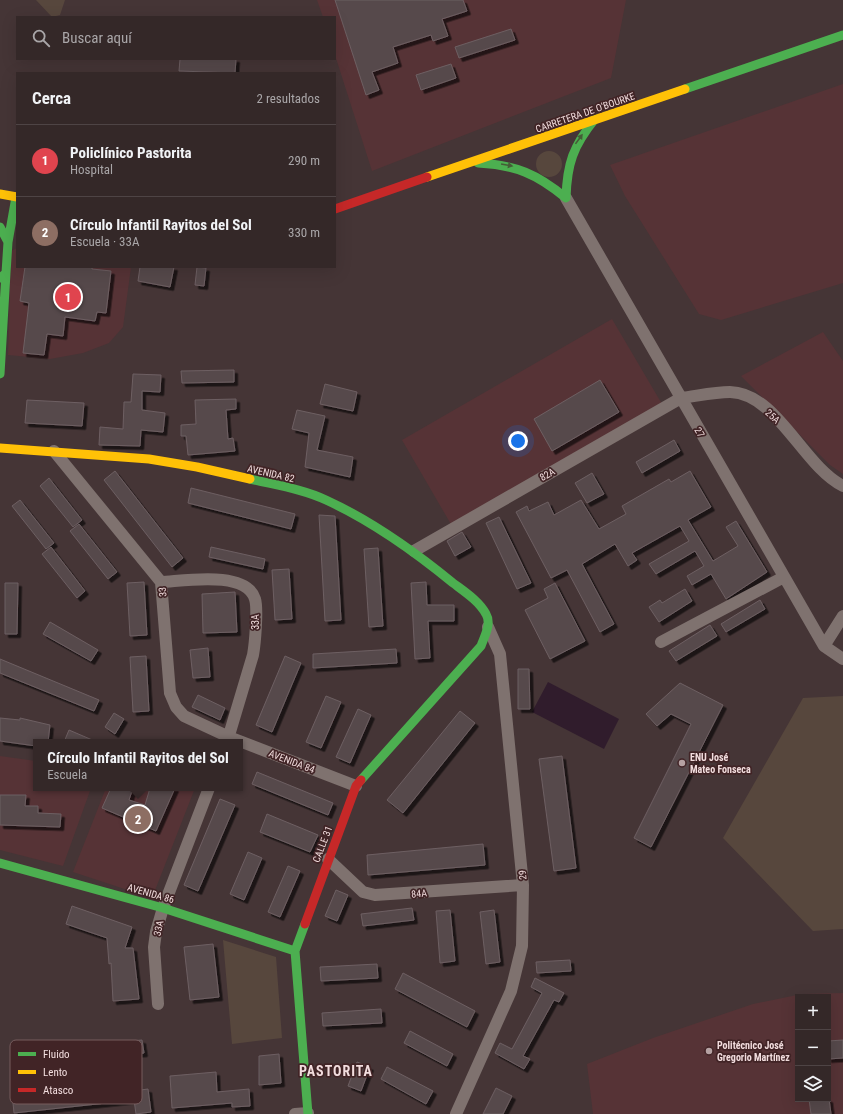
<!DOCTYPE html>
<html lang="es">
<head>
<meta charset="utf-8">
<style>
	:root { --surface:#342828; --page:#3c3030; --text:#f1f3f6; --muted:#a9a6a8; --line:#4e4445; --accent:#db2777 }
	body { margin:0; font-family:"Roboto Condensed",sans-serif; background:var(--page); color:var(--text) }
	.controls { position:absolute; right:12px; bottom:12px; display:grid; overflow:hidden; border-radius:0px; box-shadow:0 4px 16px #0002 }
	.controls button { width:36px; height:36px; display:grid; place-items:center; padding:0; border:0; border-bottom:1px solid var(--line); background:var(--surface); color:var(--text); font:20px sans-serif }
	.you { position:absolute; left:518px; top:441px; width:14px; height:14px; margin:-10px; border:3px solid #fff; border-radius:50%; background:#1a73e8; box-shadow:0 0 0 6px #1a73e833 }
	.badge { display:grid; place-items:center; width:26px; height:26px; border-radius:50%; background:var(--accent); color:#fff; font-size:13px; font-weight:700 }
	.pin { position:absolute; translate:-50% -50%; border:2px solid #fff; box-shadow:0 1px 4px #0006 }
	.popup { position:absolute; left:33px; top:739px; width:210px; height:52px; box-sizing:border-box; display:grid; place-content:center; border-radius:0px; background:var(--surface); filter:drop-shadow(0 1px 3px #0005); font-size:13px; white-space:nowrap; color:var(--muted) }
	.popup b { font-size:15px; color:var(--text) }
	.popup::after { content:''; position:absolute; left:50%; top:100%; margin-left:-8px; border:8px solid transparent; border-top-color:var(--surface) }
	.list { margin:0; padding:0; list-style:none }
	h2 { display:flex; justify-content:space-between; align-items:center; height:52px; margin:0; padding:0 16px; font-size:17px }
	h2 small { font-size:13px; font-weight:400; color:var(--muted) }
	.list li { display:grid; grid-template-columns:26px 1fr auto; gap:12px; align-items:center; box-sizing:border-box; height:72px; padding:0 16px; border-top:1px solid var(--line) }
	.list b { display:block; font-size:15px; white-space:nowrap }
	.list p { margin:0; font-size:13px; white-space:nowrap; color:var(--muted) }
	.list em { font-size:13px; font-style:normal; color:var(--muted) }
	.icon { flex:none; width:22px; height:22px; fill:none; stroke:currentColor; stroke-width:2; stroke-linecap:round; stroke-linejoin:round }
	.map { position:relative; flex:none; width:843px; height:1114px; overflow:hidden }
	.search { position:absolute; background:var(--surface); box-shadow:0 4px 16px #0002; left:16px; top:16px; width:320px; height:44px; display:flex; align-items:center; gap:10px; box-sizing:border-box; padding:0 14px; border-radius:0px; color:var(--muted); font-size:15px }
	.panel { position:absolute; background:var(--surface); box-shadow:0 4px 16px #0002; left:16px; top:72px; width:320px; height:196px; border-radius:0px }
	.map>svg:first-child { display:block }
	.built { fill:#563336; fill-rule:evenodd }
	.green { fill:#57473d }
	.water { fill:#301c2c }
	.building { fill:#574a4c; stroke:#6d5f62; filter:url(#shadow) }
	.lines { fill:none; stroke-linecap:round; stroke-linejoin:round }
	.street { stroke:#7f726f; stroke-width:12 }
	.fast { stroke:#4caf50; stroke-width:9 }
	.slow { stroke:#ffc107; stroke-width:9 }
	.jam { stroke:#c62828; stroke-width:9 }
	.oneway { fill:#455c37 }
	.poi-dot { fill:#b5a2a3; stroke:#412426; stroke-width:1.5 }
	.labels { text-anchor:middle; stroke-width:3.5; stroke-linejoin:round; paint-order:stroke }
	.street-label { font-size:10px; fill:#f2ddde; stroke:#412426 }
	.poi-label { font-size:10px; font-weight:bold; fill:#f2ddde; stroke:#412426; text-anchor:start }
	.district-label { font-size:14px; font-weight:bold; letter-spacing:1px; fill:#f2ddde; stroke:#412426 }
	.key { fill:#412426; stroke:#765c5d; stroke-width:1 }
	.key-label { font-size:11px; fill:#f2ddde }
</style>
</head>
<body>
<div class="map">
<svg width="843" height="1114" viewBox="0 0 843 1114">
	<defs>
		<filter id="shadow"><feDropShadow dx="3.5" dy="3.5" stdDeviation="0" flood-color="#0009"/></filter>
	</defs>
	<rect width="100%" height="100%" fill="#453536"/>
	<path class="built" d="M317 0H626L611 78 372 171 335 55V17H323Z
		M843 84V283L721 320 699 314 625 196 610 165Z
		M17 248V267H131L123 327 109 343 83 353 50 359 8 355 11 251Z
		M612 319 662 404 452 526 402 440Z
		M823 332 843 361V474L830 465 741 376Z
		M0 756 36 761V788H91L63 866 0 850Z
		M106 788H195L152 898 73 872Z
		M843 993V1114H593L587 1064 653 1038 753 1004 802 994ZM798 997H828V1099H798Z"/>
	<path class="green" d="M36 0H65L60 15 52 17Z
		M536 164a13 13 0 1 1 26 0a13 13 0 1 1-26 0Z
		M843 696V929L813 931 723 838 803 698Z
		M223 940 276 957 282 1038 232 1044Z"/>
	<path class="water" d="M548 682 619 719 604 749 532 712Z"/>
	<path class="building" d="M335 0H463L467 11 442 19 448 36 433 41 431 35 393 47 398 63 372 72 379 90 366 95Z
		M511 29 515 40 459 58 455 47Z
		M180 59H236L235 73 179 71Z
		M451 64 456 78 421 90 416 75Z
		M25 267H92V269L111 271 106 313 97 312 95 321 65 317 63 336 47 334 44 355 23 353 29 303 20 301Z
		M140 267H174L170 287 138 281Z
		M197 267 206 268 204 286 195 285Z
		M234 370V382L182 383 181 371Z
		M133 374 161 375 160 392 142 391V410L165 413 163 432 141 430 140 446 99 445 100 427 123 429 124 402H131Z
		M600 380 619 412 552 451 534 419Z
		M325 384 357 392 353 411 320 404Z
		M236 399V409L226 410 228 439 233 438 235 451 188 455 186 436H181V425L196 424 195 400Z
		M27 400 84 403 82 426 25 423Z
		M297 410 325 416 317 450 353 457 350 477 305 467 309 433 292 429Z
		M674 440 680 451 642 473 636 462Z
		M115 471 183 558 172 567 104 480Z
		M690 471 711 507 688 520 713 561 738 546 726 527 736 521 767 572 726 599 711 574 692 585 687 576 704 566 695 551 656 574 649 564 689 541 680 526 632 553 637 560 628 566 615 544 582 564 614 624 600 632 567 570 551 578 516 512 527 506 529 511 548 502 554 515 581 500 599 529 626 514 622 506 669 479 671 482Z
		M592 473 604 494 587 503 575 483Z
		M49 478 82 520 73 527 40 486Z
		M191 488 295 514 291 529 188 503Z
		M20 500 54 543 46 549 12 506Z
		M319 515 335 516 341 620 325 621Z
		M499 517 531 583 517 589 486 523Z
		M79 524 117 572 108 579 70 531Z
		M462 532 471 547 455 556 447 541Z
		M51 547 85 591 77 598 42 554Z
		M211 547 265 559 263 569 209 557Z
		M378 548 383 626 369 627 364 549Z
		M289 569 292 619 275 620 272 570Z
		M144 582 147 635 130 636 127 583Z
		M426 582 427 605H454V621H428L430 658 415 659 411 583Z
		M5 583H18L17 634H5Z
		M555 583 585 641 550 659 525 610 548 598 544 589Z
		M685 589 692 601 659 622 649 607 660 600 662 603Z
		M235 592 237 632 203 633 202 594Z
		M760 600 765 609 726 632 721 624Z
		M50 622 98 650 91 661 43 634Z
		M710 625 717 636 676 661 669 651Z
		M208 648 210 677 193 678 190 650Z
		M396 649 397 663 313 668V654Z
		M146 656 149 711 133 712 130 657Z
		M285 656 301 663 272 732 256 725Z
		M0 659 99 700 94 711 0 673Z
		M518 669H529L530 709H518Z
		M680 683 723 705 651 847 634 838 691 724 671 714 657 726 646 714Z
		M198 695 225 708 220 720 192 707Z
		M326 696 341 702 321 748 306 742Z
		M358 709 371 715 350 763 336 757Z
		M460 711 475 723 403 813 387 800Z
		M114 713 124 719 115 734 105 727Z
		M0 718 20 720V718L50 725 48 742H36V746L0 741Z
		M69 730 97 742H64Z
		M562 756 576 868 554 871 539 759Z
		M257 772 333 803 328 815 252 784Z
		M111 788H133L129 800 145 805 150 788H175L156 831 102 808Z
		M0 795H26L25 806H38V813L61 814 60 827 0 825Z
		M220 799 235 805 198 891 184 885Z
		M267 814 318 835 310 852 260 832Z
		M483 844 485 865 368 875 367 855Z
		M248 852 262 858 244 900 230 894Z
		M288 866 300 871 280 917 268 912Z
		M336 890 348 895 337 921 325 916Z
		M72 906 132 927 125 948H133L139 999 113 1001 111 963 109 964 107 938 66 924Z
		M412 908 414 920 363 926 361 914Z
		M450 910 455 961 440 963 436 911Z
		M494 910 500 962 486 964 480 912Z
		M213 944 219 997 190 1000 184 947Z
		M570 960 571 971 537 973 536 962Z
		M377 964 378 978 321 981 320 967Z
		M403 973 475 1011 467 1027 395 989Z
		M535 978 564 993 559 1002 554 1000 523 1056 530 1059 524 1069 495 1053 500 1043 512 1049 542 993 531 987Z
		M381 1009 382 1023 323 1026 322 1013Z
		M410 1031 453 1054 447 1066 404 1043Z
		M142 1040 144 1053 121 1055 120 1042Z
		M843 1040V1058L828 1059V1041Z
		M279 1054 281 1083 259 1085V1056Z
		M357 1062 370 1067 361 1091 348 1086Z
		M387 1067 433 1091 426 1104 381 1079Z
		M216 1072 217 1092 249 1089 250 1106 232 1107V1103L172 1108 170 1076Z
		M117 1081 118 1093 148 1089 151 1112 136 1114 134 1100 14 1113 12 1093Z
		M496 1088 512 1096 503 1114H483Z
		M809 1099H829L831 1114H811Z"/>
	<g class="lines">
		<path class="street" d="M566 198 824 646 843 659
			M54 451 161 582 170 693 176 707 184 716 229 737 356 786
			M414 551 681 398C697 396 714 392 730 392 777 393 803 466 843 486
			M161 582C184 581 246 570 255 599 258 609 255 644 253 655L227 742
			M661 642 784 577
			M824 646 843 616
			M328 859 363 892 375 895 523 885
			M158 1004 154 947 156 932 163 908 209 788
			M295 1114 308 1113
			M456 1114 511 991 522 946 523 885 500 654 488 627"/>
		<path class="fast" d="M685 89 843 35
			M478 163C516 165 537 174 566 198 567 164 573 146 595 119
			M0 227 8 242 6 273
			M8 242 16 197
			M0 278 6 273
			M0 320 2 321
			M0 374 6 273
			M250 479C275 485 303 489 326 500 372 521 414 551 453 583 465 592 479 601 486 614 492 624 484 637 481 646L361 780
			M0 863 163 908 295 951
			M305 924 295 951 308 1114"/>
		<path class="slow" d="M427 177 685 89
			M0 194 17 197
			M0 448 149 459 197 467 250 479"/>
		<path class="jam" d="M335 209 427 177
			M305 924 356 786 361 780"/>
	</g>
	<defs><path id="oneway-solid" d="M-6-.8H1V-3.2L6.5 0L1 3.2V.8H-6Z"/></defs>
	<g class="oneway">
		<use href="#oneway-solid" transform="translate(579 139) rotate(-54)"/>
		<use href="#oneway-solid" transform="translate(507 165) rotate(10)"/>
	</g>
	<g class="poi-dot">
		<circle cx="682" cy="763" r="4"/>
		<circle cx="709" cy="1051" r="4"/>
	</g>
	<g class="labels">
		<g class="street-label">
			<text transform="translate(585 112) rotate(-19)" y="4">CARRETERA DE O'BOURKE</text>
			<text transform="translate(773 416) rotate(43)" y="4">25A</text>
			<text transform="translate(700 432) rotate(60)" y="4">27</text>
			<text transform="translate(271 473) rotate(13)" y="4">AVENIDA 82</text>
			<text transform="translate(547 474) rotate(-30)" y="4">82A</text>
			<text transform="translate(162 592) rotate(-95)" y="4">33</text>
			<text transform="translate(255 622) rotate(-90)" y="4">33A</text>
			<text transform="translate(292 761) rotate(21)" y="4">AVENIDA 84</text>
			<text transform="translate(322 844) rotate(-69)" y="4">CALLE 31</text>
			<text transform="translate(522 875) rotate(-95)" y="4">29</text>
			<text transform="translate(151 893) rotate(16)" y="4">AVENIDA 86</text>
			<text transform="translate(419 893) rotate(-5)" y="4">84A</text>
			<text transform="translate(158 928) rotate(-77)" y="4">33A</text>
		</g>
		<g class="poi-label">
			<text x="690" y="761">ENU José<tspan x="690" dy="12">Mateo Fonseca</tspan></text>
			<text x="717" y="1049">Politécnico José<tspan x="717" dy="12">Gregorio Martínez</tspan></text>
		</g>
		<g class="district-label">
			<text x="336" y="1076">PASTORITA</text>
		</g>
	</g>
	<rect x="10" y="1040" width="132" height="64" rx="6" class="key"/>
	<rect x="18" y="1052" width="18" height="4" fill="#4caf50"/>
	<rect x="18" y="1070" width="18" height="4" fill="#ffc107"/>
	<rect x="18" y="1088" width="18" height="4" fill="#c62828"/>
	<g class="key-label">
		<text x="43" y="1058">Fluido</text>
		<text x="43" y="1076">Lento</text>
		<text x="43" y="1094">Atasco</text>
	</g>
</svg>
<div class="controls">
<button>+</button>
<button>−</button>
<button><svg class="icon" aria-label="layers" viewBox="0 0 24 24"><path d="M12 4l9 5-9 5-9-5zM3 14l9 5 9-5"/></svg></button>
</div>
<div class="you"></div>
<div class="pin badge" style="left:68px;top:297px;background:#e0444e">1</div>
<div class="pin badge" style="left:138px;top:819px;background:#8d6e63">2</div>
<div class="popup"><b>Círculo Infantil Rayitos del Sol</b>Escuela</div>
<div class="search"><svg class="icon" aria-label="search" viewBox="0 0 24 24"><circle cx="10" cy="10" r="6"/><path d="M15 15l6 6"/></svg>Buscar aquí</div>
<section class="panel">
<h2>Cerca<small>2 resultados</small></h2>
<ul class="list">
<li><span class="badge" style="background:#e0444e">1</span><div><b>Policlínico Pastorita</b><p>Hospital</p></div><em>290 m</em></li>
<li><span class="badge" style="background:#8d6e63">2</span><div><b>Círculo Infantil Rayitos del Sol</b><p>Escuela · 33A</p></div><em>330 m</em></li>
</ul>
</section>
</div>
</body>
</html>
